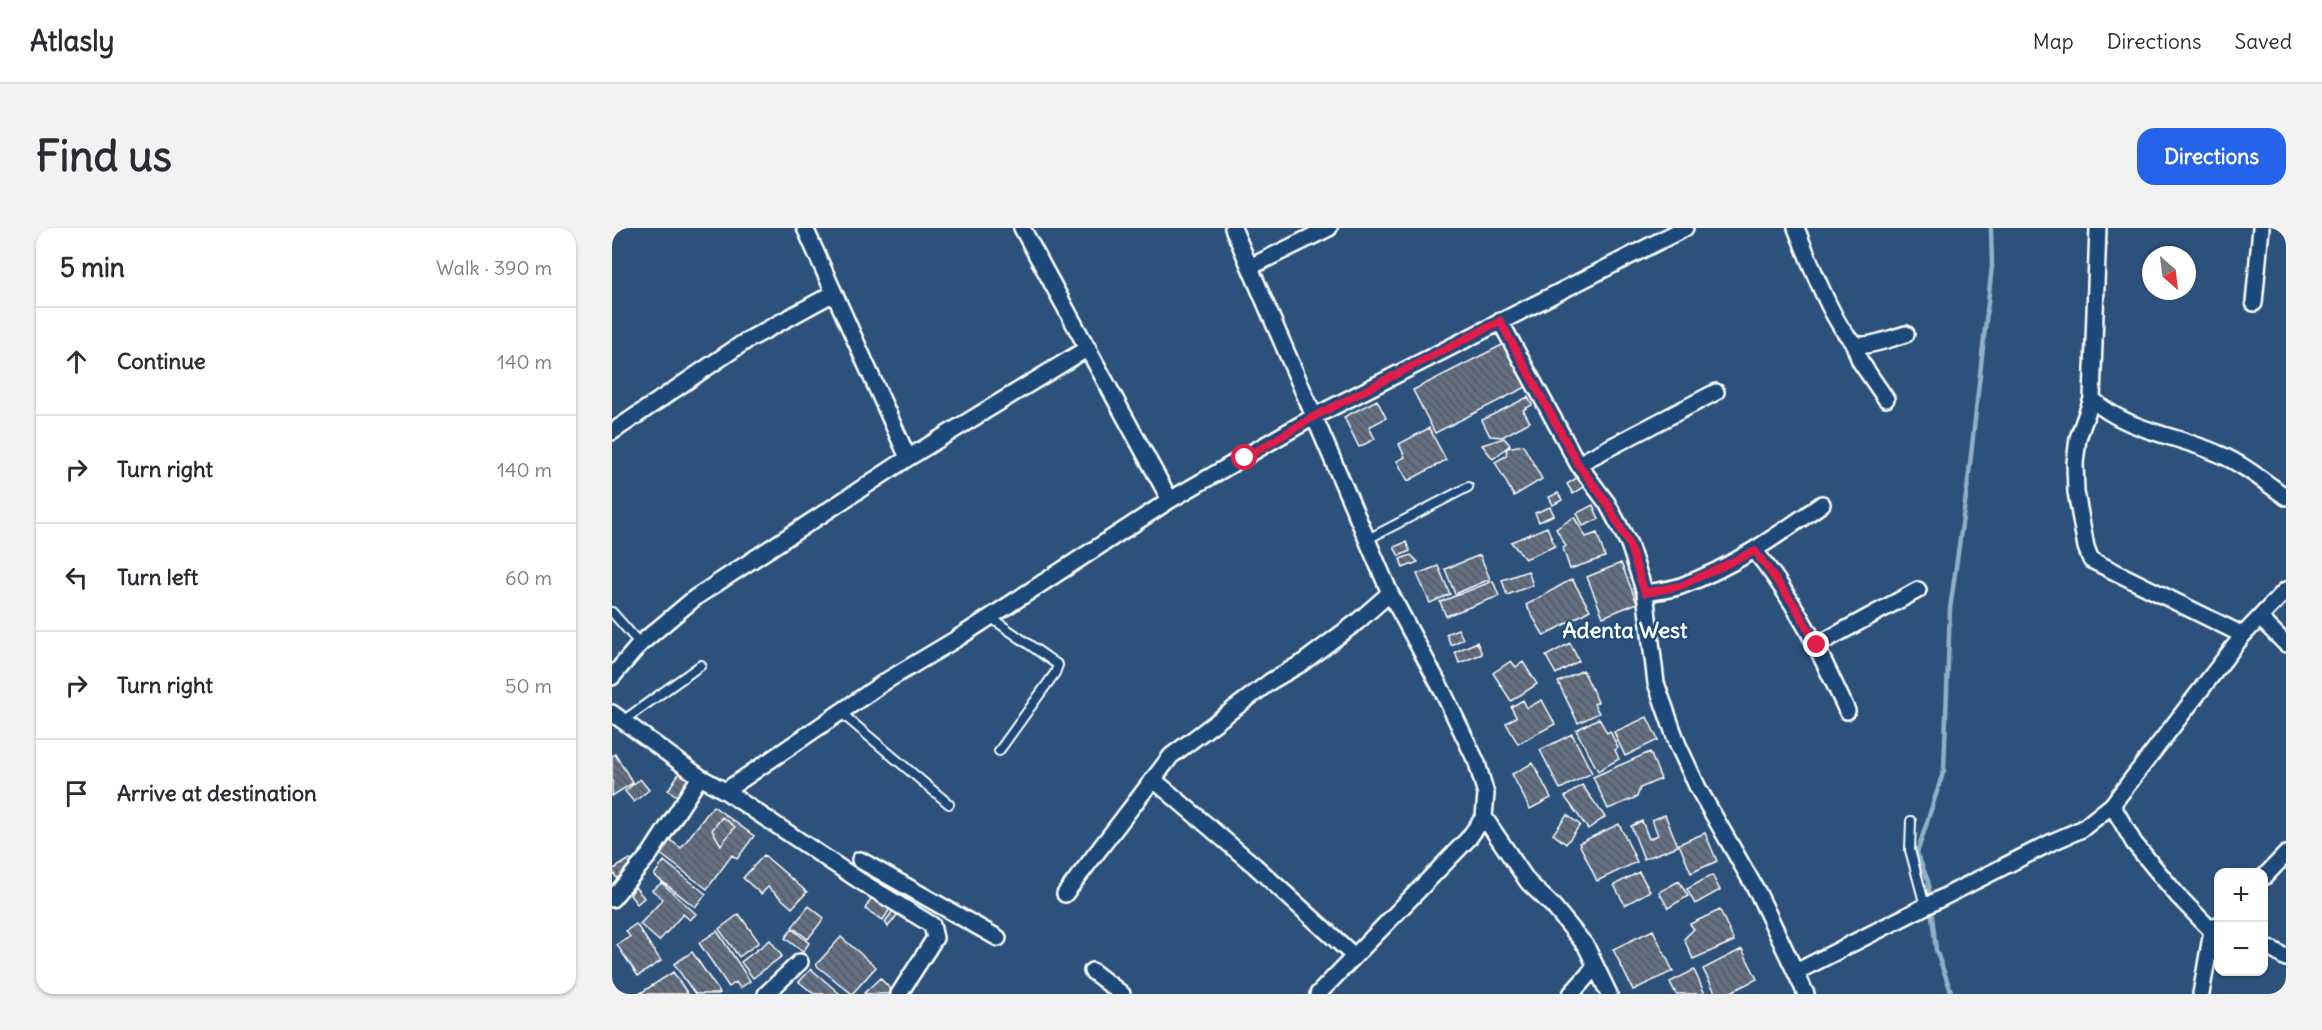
<!DOCTYPE html>
<html lang="en">
<head>
<meta charset="utf-8">
<style>
	:root { --surface:#fff; --page:#f2f2f3; --text:#2b2b33; --muted:#7c7c81; --line:#e1e1e2; --accent:#2563eb }
	body { margin:0; font-family:Delius,sans-serif; background:var(--page); color:var(--text) }
	.controls { position:absolute; right:18px; bottom:18px; display:grid; overflow:hidden; border-radius:12px; box-shadow:0 2px 4px #0004 }
	.controls button { width:54px; height:54px; display:grid; place-items:center; padding:0; border:0; border-bottom:2px solid var(--line); background:var(--surface); color:var(--text); font:30px sans-serif }
	.compass { position:absolute; left:1530px; top:18px; width:54px; height:54px; border-radius:50%; background:var(--surface); box-shadow:0 2px 4px #0004; rotate:152deg }
	.stop { position:absolute; width:18px; height:18px; margin:-14px; border:4px solid #e11d48; border-radius:50%; background:#fff }
	.stop.end { background:#e11d48; border-color:#fff; box-shadow:0 2px 6px #0008 }
	.list { margin:0; padding:0; list-style:none }
	h2 { display:flex; justify-content:space-between; align-items:center; height:78px; margin:0; padding:0 24px; font-size:26px }
	h2 small { font-size:20px; font-weight:400; color:var(--muted) }
	.list li { display:grid; grid-template-columns:39px 1fr auto; gap:18px; align-items:center; box-sizing:border-box; height:108px; padding:0 24px; border-top:2px solid var(--line) }
	.list b { display:block; font-size:22px; white-space:nowrap }
	.list em { font-size:20px; font-style:normal; color:var(--muted) }
	.icon { flex:none; width:33px; height:33px; fill:none; stroke:currentColor; stroke-width:2; stroke-linecap:round; stroke-linejoin:round }
	.map { position:relative; flex:none; width:1674px; height:766px; overflow:hidden; border-radius:18px }
	header { display:flex; align-items:center; gap:36px; box-sizing:border-box; height:84px; padding:0 30px; background:var(--surface); border-bottom:2px solid var(--line) }
	header strong { font-size:28px }
	nav { display:flex; gap:33px; margin-inline-start:auto; font-size:21px }
	.intro { display:flex; align-items:center; justify-content:space-between; box-sizing:border-box; height:144px; padding:0 36px }
	h1 { margin:0; font-size:42px }
	.button { padding:15px 27px; border-radius:18px; background:var(--accent); color:#fff; font-size:21px; font-weight:700 }
	main { display:flex; gap:36px; padding:0 36px }
	aside { flex:1; background:var(--surface); border-radius:18px; box-shadow:0 2px 4px #0004 }
	.map>svg:first-child { display:block }
	.lines { fill:none; stroke-linecap:round; stroke-linejoin:round }
	.stream { stroke:#8fb0c5; stroke-width:4.5 }
	.building { fill:url(#building-back-hatch); stroke:#fff; stroke-width:1.5 }
	.service-casing { stroke:#fff; stroke-width:12 }
	.minor-casing { stroke:#fff; stroke-width:20 }
	.service { stroke:#1f4a7a; stroke-width:8 }
	.minor { stroke:#1f4a7a; stroke-width:15 }
	.route { stroke:#e11d48; stroke-width:8 }
	.labels { text-anchor:middle; stroke-width:4.5; stroke-linejoin:round; paint-order:stroke }
	.district-label { font-size:22px; font-weight:bold; fill:#fff; stroke:#1f4a7a }
</style>
</head>
<body>
<header>
<strong>Atlasly</strong>
<nav><a>Map</a><a>Directions</a><a>Saved</a></nav>
</header>
<div class="intro"><h1>Find us</h1><a class="button">Directions</a></div>
<main>
<aside>
<h2>5 min<small>Walk · 390 m</small></h2>
<ul class="list">
<li><svg class="icon" aria-label="ahead" viewBox="0 0 24 24"><path d="M12 20V5M6 11l6-6 6 6"/></svg><div><b>Continue</b></div><em>140 m</em></li>
<li><svg class="icon" aria-label="right" viewBox="0 0 24 24"><path d="M7 20v-9h11M14 6l5 5-5 5"/></svg><div><b>Turn right</b></div><em>140 m</em></li>
<li><svg class="icon" aria-label="left" viewBox="0 0 24 24"><path d="M17 20v-9H6M10 6l-5 5 5 5"/></svg><div><b>Turn left</b></div><em>60 m</em></li>
<li><svg class="icon" aria-label="right" viewBox="0 0 24 24"><path d="M7 20v-9h11M14 6l5 5-5 5"/></svg><div><b>Turn right</b></div><em>50 m</em></li>
<li><svg class="icon" aria-label="arrive" viewBox="0 0 24 24"><path d="M6 21V4h12l-3 4 3 4H6"/></svg><div><b>Arrive at destination</b></div></li>
</ul>
</aside>
<div class="map">
<svg width="1674" height="766" viewBox="0 0 1674 766">
	<defs>
		<pattern id="building-back-hatch" width="6" height="6" patternUnits="userSpaceOnUse" patternTransform="scale(1.5)"><rect width="6" height="6" fill="#627082"/><path d="M-1 5l2 2M0 0l6 6M5-1l2 2" fill="none" stroke="#555a62"/></pattern>
	</defs>
	<rect width="100%" height="100%" fill="#2c527c"/>
	<filter id="ink" filterUnits="userSpaceOnUse"><feTurbulence type="fractalNoise" baseFrequency=".0167" numOctaves="2"/><feDisplacementMap in="SourceGraphic" scale="12" xChannelSelector="R" yChannelSelector="G"/><feConvolveMatrix kernelMatrix="1 2 1 2 8 2 1 2 1" color-interpolation-filters="sRGB"/></filter>
	<g filter="url(#ink)">
		<g class="lines">
			<path class="stream" d="M1340 766 1324 722 1316 653 1305 625 1332 542 1338 381 1356 254 1380 38 1379 0"/>
		</g>
		<path class="building" d="M892 116 914 159 823 205 801 162Z
			M916 169 920 177 911 182 918 194 890 209 878 208 870 192Z
			M765 172 774 190 757 199 763 211 747 219 732 189Z
			M817 200 834 232 796 253 785 233 793 229 787 216Z
			M892 210 898 217 881 231 870 217Z
			M911 217 930 251 902 268 883 234 894 228 895 220Z
			M966 249 972 259 961 266 955 256Z
			M946 265 950 272 941 277 937 269Z
			M981 277 987 291 971 298 965 285Z
			M938 279 942 287 927 294 923 285Z
			M962 289 974 309 985 305 993 329 958 341 951 320 954 318 944 301Z
			M935 299 943 318 913 331 899 314Z
			M794 314 798 323 787 328 782 319Z
			M799 327 806 334 791 340 788 331Z
			M868 327 878 351 843 366 833 341Z
			M1009 335 1025 375 991 389 975 349Z
			M826 338 838 366 818 375 805 346Z
			M916 343 921 357 895 367 890 352Z
			M960 351 978 382 932 408 914 377Z
			M881 353 887 368 834 388 828 374Z
			M846 401 851 411 839 417 834 406Z
			M865 414 870 426 847 435 843 424Z
			M958 415 967 433 944 446 934 428Z
			M899 433 904 439 911 434 925 456 899 473 881 445Z
			M971 442 986 474 982 476 987 485 966 495 946 454Z
			M911 472 915 480 930 472 943 496 906 516 894 495 904 489 899 479Z
			M1035 489 1046 512 1013 528 1002 504Z
			M987 490 995 505 998 503 1006 520 1003 522 1007 531 986 543 964 502Z
			M960 506 980 545 948 561 928 522Z
			M1038 524 1049 551 1028 560 1025 569 996 581 981 549Z
			M3 526 21 555 0 568V528Z
			M921 535 939 570 918 581 900 546Z
			M68 544 80 552 68 570 56 562Z
			M28 551 37 562 22 574 13 563Z
			M970 557 993 589 976 601 953 569Z
			M101 578 142 608 125 631 120 627 95 661 47 625 58 612 69 620Z
			M955 587 968 597 954 616 941 606Z
			M1053 587 1066 618 1032 631 1019 598 1030 593 1037 611 1046 607 1040 592Z
			M110 589 123 599 109 617 100 602Z
			M1007 596 1025 634 985 653 967 615Z
			M1093 605 1105 633 1079 645 1067 616Z
			M152 627 195 664 180 680 156 659 149 666 131 650Z
			M18 631 23 639 5 651 0 642Z
			M52 633 94 666 83 679 42 647Z
			M1027 644 1038 663 1013 677 1002 657Z
			M1100 647 1108 662 1083 676 1075 661Z
			M1067 653 1076 668 1056 680 1047 664Z
			M50 655 84 686 78 692 71 686 47 713 28 696 51 671 40 662Z
			M23 659 32 670 25 676 18 667Z
			M262 665 281 676 271 692 253 681Z
			M197 678 212 690 196 711 180 699Z
			M1108 682 1122 713 1081 731 1072 711 1082 701 1078 696Z
			M281 683 285 687 276 699 273 694Z
			M127 686 147 714 127 729 107 701Z
			M24 696 49 733 26 748 5 717 18 709 14 703Z
			M180 701 197 715 191 724 173 710Z
			M1041 702 1061 743 1021 762 1001 721Z
			M105 703 138 753 128 760 124 754 117 759 87 715Z
			M229 709 264 739 240 766 204 737Z
			M158 712 170 728 141 750 129 734Z
			M1130 721 1145 751 1115 766H1104L1091 741Z
			M80 724 108 765 106 766H83L62 736Z
			M199 741 228 766H202L187 754Z
			M1082 742 1093 766H1064L1058 754Z
			M61 744 76 766H27Z
			M268 750 280 763 276 766H253L252 765Z"/>
		<g class="lines">
			<g class="service-casing">
				<path id="service" d="M754 312 856 259
					M0 384 28 416
					M378 389 446 437 443 445 387 523
					M228 484 337 576
					M12 492 89 437
					M1299 593 1298 622 1313 678"/>
			</g>
			<g class="minor-casing">
				<path id="minor" d="M193 0 296 230
					M410 0 558 272
					M621 0 778 365 831 464 865 535 874 566 872 589 856 611 706 766
					M1184 0C1193 21 1227 116 1249 117 1260 118 1283 109 1294 106
					M1486 0 1480 171 1466 210 1463 235 1464 264 1474 319 1479 332 1631 407
					M638 39 717 0
					M1642 75 1649 0
					M888 93 966 236 995 275 1017 316 1033 365 1044 455 1066 517 1086 560 1146 665 1194 766
					M1241 114 1248 133 1274 171
					M1480 171C1514 203 1565 207 1607 226 1631 236 1653 254 1674 269
					M0 204 134 113 222 65
					M966 236 1104 164
					M1143 323C1185 375 1207 422 1235 483
					M1033 365C1045 363 1058 362 1069 358 1121 339 1165 308 1210 276
					M1648 390 1674 416
					M1205 417 1306 362
					M0 449 28 416 84 369 296 230 476 120
					M0 485 88 549 113 563 248 653 320 697 323 710 287 766
					M542 552 643 638 742 728
					M113 563 274 453 346 410 558 272 703 188 1073 0
					M1500 577 1522 615 1566 668 1600 703 1606 706
					M872 589 916 654 941 678 974 718 997 766
					M248 632 386 710
					M1652 649 1674 626
					M453 666 559 528 659 453 690 435 745 394 778 365
					M0 671 38 626 88 549
					M1652 720 1661 722 1674 730
					M480 743 510 766
					M1184 744 1440 614 1470 601 1500 577 1631 407 1674 362
					M154 766 188 734
					M959 766 983 739
					M1589 766 1600 703 1605 697"/>
			</g>
			<use href="#service" class="service"/>
			<use href="#minor" class="minor"/>
		</g>
	</g>
	<g class="lines" filter="url(#ink)">
		<path class="route" d="M633 230 703 188 888 93 966 236 995 275 1017 316 1033 365 1068 358 1143 323 1183 378 1205 417"/>
	</g>
	<g class="labels">
		<g class="district-label">
			<text x="1013" y="410">Adenta West</text>
		</g>
	</g>
</svg>
<div class="controls">
<button>+</button>
<button>−</button>
</div>
<svg class="compass" viewBox="-18 -18 36 36"><path d="M0-13l5 13h-10z" fill="#e53935"/><path d="M0 13l5-13h-10z" fill="#7c7c81"/></svg>
<div class="stop" style="left:633px;top:230px"></div>
<div class="stop end" style="left:1205px;top:417px"></div>
</div>
</main>
</body>
</html>
